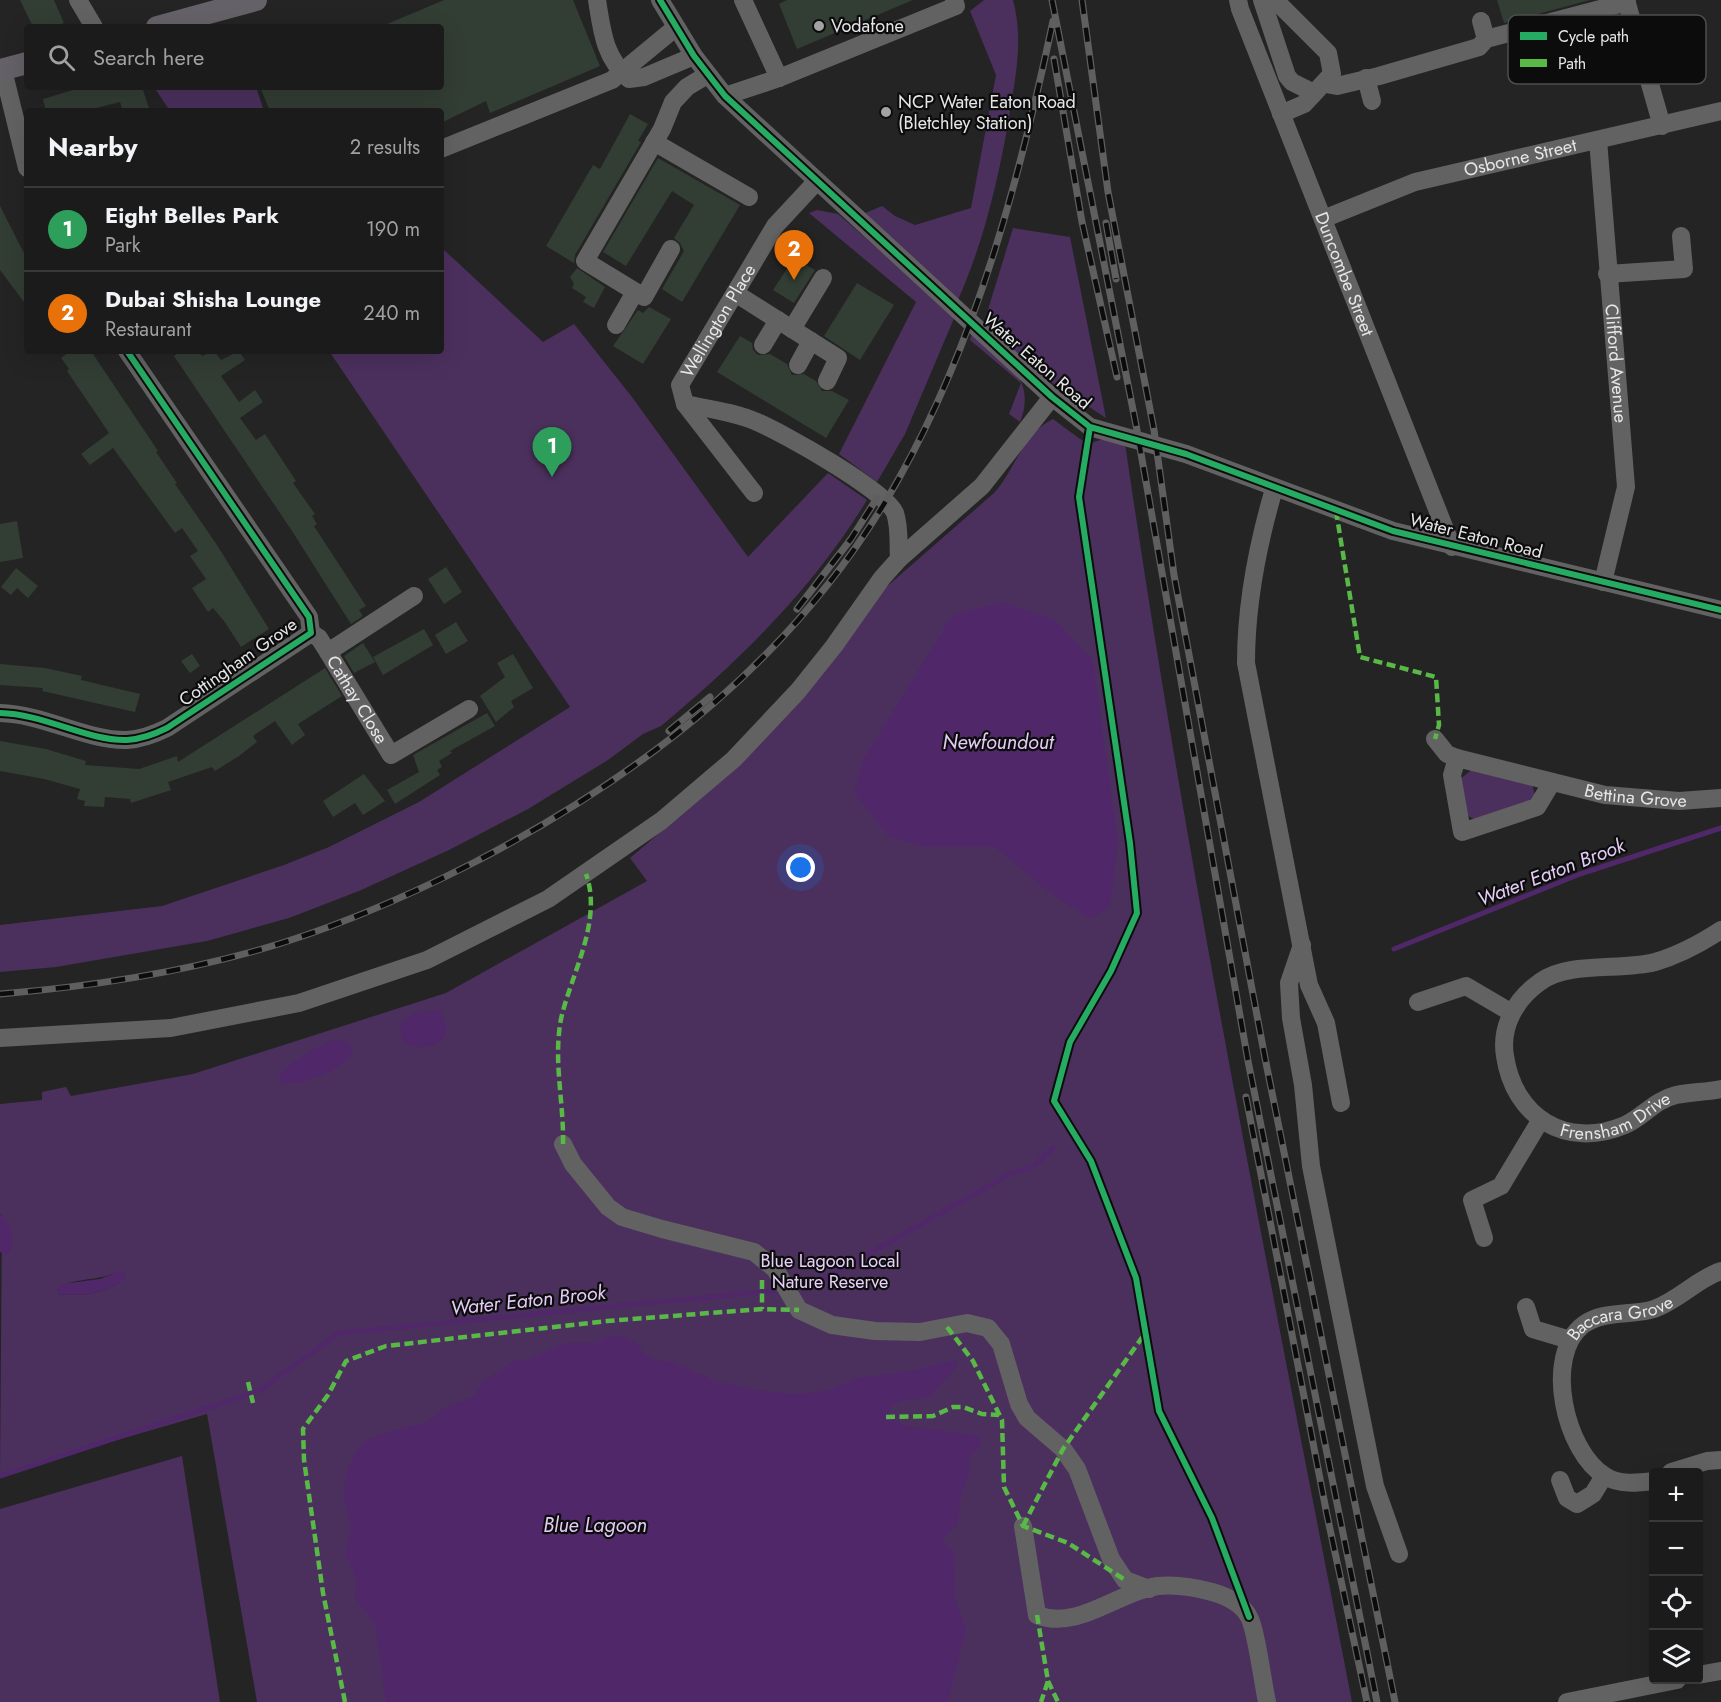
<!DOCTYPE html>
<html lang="en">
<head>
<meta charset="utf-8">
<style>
	:root { --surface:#1b1b1b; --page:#282828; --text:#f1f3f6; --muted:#a0a1a3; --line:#39393a; --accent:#a2a1a3 }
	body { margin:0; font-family:Jost,sans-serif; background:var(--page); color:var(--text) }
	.controls { position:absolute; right:18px; bottom:18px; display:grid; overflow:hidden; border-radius:6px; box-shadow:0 6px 24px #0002 }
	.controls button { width:54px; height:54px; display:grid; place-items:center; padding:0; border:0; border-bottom:2px solid var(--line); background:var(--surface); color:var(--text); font:30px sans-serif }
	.you { position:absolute; left:801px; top:868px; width:21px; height:21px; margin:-15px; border:4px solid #fff; border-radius:50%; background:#1a73e8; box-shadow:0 0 0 9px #1a73e833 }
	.badge { display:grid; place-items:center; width:39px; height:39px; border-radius:50%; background:var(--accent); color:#fff; font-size:20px; font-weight:700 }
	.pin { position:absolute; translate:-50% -50px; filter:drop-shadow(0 2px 3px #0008) }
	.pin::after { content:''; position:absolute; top:32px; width:21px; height:18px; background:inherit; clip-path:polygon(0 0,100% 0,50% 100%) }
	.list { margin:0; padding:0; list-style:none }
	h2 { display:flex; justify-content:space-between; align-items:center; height:78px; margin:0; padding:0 24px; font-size:26px }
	h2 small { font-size:20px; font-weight:400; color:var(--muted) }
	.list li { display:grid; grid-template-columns:39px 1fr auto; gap:18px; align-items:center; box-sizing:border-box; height:84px; padding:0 24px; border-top:2px solid var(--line) }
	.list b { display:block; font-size:22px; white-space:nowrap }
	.list p { margin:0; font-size:20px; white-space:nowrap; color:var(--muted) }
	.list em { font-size:20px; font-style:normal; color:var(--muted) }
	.icon { flex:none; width:33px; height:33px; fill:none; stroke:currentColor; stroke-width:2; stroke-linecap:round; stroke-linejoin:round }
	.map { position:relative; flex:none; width:1721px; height:1702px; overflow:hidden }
	.search { position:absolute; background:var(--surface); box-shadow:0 6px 24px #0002; left:24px; top:24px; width:420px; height:66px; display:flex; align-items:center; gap:15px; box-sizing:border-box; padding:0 21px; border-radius:6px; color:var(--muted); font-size:22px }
	.panel { position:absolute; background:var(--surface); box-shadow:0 6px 24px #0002; left:24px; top:108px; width:420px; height:246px; border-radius:6px }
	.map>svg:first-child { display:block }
	.green { fill:#4b305d; fill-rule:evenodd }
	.water { fill:#50286a }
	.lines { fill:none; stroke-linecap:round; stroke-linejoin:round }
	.stream { stroke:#50286a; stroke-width:5 }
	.building { fill:#323d34 }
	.minor { stroke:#626263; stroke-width:18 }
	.major { stroke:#656168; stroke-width:22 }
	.rail-casing { stroke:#5f5f5f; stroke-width:7 }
	.rail { stroke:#0d0c0d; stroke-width:4.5; stroke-dasharray:14; stroke-linecap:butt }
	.quiet { stroke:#58b947; stroke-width:4.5; stroke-dasharray:9 4.5; stroke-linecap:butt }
	.cycleway-casing { stroke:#0d0c0d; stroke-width:10 }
	.cycleway { stroke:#26ab63; stroke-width:6 }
	.poi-dot { fill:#a2a1a3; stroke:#0d0c0d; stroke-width:2 }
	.labels { text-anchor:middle; stroke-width:4.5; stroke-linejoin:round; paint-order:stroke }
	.poi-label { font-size:18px; fill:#e6e5e7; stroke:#0d0c0d; text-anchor:start }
	.street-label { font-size:18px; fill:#e6e5e7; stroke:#0d0c0d }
	.park-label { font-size:18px; fill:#e7d0fa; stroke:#0d0c0d }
	.water-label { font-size:20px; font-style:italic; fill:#e2cbf5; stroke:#0d0c0d }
	.key { fill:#0d0c0d; stroke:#4e4d4e; stroke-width:1.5 }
	.key-label { font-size:16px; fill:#e6e5e7 }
</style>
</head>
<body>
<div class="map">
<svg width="1721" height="1702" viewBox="0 0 1721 1702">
	<rect width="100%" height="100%" fill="#242424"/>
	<path class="green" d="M984 0H1013C1024 41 1015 78 1009 118 998 181 984 241 958 300L863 214 882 206 895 216 915 225 971 208 996 75 970 11Z
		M154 87H256L264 111H170Z
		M817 210 838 214 955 316 905 434 877 482 839 454 916 302 809 213Z
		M1013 228 1070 237 1106 418 1048 380 983 326Z
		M441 247 543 342 574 324 632 397 748 557 828 473 867 500C813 589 740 660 661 726L643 734 608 760 528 809 449 850 359 891 289 918 207 941 56 967 0 972V925L162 906 284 865 329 847 419 802 570 707 329 351H441Z
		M973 331C1002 358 1038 378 1020 422L1009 414 1021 383 970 340Z
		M1053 419 1080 439 1090 443 1104 439 1125 443C1186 865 1271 1283 1352 1702H257L207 1414 0 1474 2 1215 0 1214V1104L42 1100V1092L66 1087 71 1096 193 1074 446 993 647 881 630 858 730 773 884 589 994 493C1015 470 1023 433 1053 419ZM112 1274 124 1279C106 1293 82 1297 59 1294L57 1290C67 1278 96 1281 112 1274Z
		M1473 769 1532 783 1536 800 1478 821 1466 815 1460 779Z
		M182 1456 220 1702H0V1509Z"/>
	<path class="water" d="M1002 602 1054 619 1093 660 1118 842 1110 906 1091 919 1050 893 995 847H926L889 837 854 793 863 760 953 614Z
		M439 1010C459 1038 434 1053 407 1045L401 1036 400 1025C410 1012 423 1011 439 1010Z
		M334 1040 345 1041 351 1045 352 1054C336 1074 307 1082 282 1084L279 1076C285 1065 321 1044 334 1040Z
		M0 1214C11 1223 19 1244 7 1255L0 1252Z
		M121 1271 125 1273V1279C106 1293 82 1297 59 1294L57 1290 62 1284 100 1279Z
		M611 1336 625 1337 637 1343 643 1353 658 1361H670L718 1382 769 1392 800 1394 829 1390 857 1378 916 1370 954 1360 959 1364 930 1397 902 1401 891 1406 889 1417 908 1426 979 1436 982 1444 970 1456 968 1478 961 1495 958 1525 944 1537V1542L954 1551 955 1598 966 1630 948 1702H386L375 1624 355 1598 356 1578 345 1553 351 1528 344 1498 345 1479 355 1452 362 1443 383 1433 424 1423 446 1407 473 1397 482 1382 514 1361 529 1359 564 1343H592Z"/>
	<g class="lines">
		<path class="stream" d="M1394 949 1580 874 1721 828
			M792 1289 808 1288 1010 1174 1034 1166 1053 1148
			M0 1476 259 1391 339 1333 783 1290"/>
	</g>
	<path class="building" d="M20 0H54L64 23 54 27H33Z
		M444 0H573L600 66 490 113 486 101 441 123V111H270L260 87H441V27H380Z
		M787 0H913L797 49 779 4Z
		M1497 0H1590L1504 23Z
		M83 87H142L150 111H123L120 102 84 111H46L43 99Z
		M630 114 648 124 638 141 641 142 575 255 574 263 546 246 593 165 600 169Z
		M658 158 740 205 682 302 662 289 684 251 680 243 674 238 694 205 672 191 626 266 603 252Z
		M0 206 27 259V306L0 270Z
		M794 258 815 270 794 303 773 290Z
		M577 268 605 287 594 308 583 302 586 297 572 288 574 284 570 277Z
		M857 283 894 305 860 360 824 336Z
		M649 307 671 319 643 364 613 346 638 310 643 313Z
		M740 336 752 343 753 350 758 355 770 354 787 364 792 375 804 374 816 381 822 391H832L849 400 826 438 717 372Z
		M70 351H91L158 451 156 452 177 483 175 484 217 545 269 629 241 647 224 621 213 608 208 612 192 588 206 579 190 556 198 551 182 528 175 533 113 448 90 465 81 454 109 433 67 371 69 369 61 358Z
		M181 351H198L202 356 214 351 221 360 239 351 245 360 221 376 239 402 255 390 263 402 240 418 256 440 265 434 296 481 293 483 315 514 312 516 317 524 314 526 366 606 359 610 363 616 351 624 292 531 174 356Z
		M17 521 23 558 0 562V524Z
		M446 567 462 592 444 604 428 579Z
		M16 568 38 586 28 598 17 588 11 595 1 587Z
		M456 622 468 641 446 654 435 635Z
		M424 629 433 645 383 675 373 657Z
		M363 643 375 662 354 673 344 656Z
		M192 654 200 666 190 673 181 661Z
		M513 654 533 688 511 701 514 707 496 722 480 696 505 677 497 663Z
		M0 664 45 668 82 676 81 680 140 694 135 712 42 691 43 688 0 685Z
		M325 668 342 696 298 724 305 735 292 745 275 721 253 736 257 742 239 756 215 771 212 767 168 782 171 790 131 803 130 799 105 797 104 807 84 806 85 801 77 799 80 789 44 779 0 771V741L46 749 86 761 85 765 139 769 177 756 178 762Z
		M487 713 495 726 450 751 452 753 439 761 442 767 437 770 440 775 395 804 387 790 419 772 413 755Z
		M364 774 385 801 363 815 355 803 333 817 323 801Z"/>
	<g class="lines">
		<g class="minor">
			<path d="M78 0 94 27"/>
			<path d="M597 0C602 31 604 57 629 79L644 77 694 56"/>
			<path d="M660 0 694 56 725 96 1052 397 1090 427 1186 454 1393 531 1721 610"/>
			<path d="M743 0 779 78"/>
			<path id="s1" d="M1238 0 1240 9 1452 547"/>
			<path d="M1262 0 1287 76 1292 82 1314 93"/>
			<path d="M1275 0 1328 53 1332 74 1304 104 1281 114"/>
			<path d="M1626 0 1662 126"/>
			<path d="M1481 21 1486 39"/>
			<path d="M3 70 27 168"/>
			<path d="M1366 78 1372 101"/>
			<path d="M1326 84 1337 86 1379 76 1479 47 1486 39 1627 2"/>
			<path d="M725 96 779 78 956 6 954 0"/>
			<path id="s2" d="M1598 140 1626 487 1603 582"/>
			<path d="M654 142 749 197"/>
			<path d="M441 149 612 80 675 28"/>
			<path id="s3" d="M1323 219 1415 182 1721 111"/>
			<path d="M671 249 644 297 585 261 662 129 673 102 687 87 707 75"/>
			<path d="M1607 274 1684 269 1681 236"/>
			<path d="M735 293 838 358 827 381"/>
			<path d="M616 325 635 292"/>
			<path d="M792 329 823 278"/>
			<path d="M763 345 778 320"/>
			<path d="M798 365 811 341"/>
			<path d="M685 404C709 409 734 412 757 422 783 433 885 490 895 513 900 527 898 545 899 559"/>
			<path d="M1274 489C1257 547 1246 603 1246 663L1309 985 1326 1023 1341 1103"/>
			<path id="s4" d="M754 493 685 404 680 385 775 226 816 182"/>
			<path id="s5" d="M311 633 319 638 328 652 391 755 469 709"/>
			<path d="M328 652 414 596"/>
			<path d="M0 713C44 714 87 741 127 740 142 739 155 734 167 728L311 633 309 617 127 351"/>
			<path id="s6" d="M1435 739 1447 754 1457 758 1605 795 1679 801 1721 798"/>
			<path d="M1457 758 1452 775 1462 832 1537 807 1552 782"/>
			<path id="s7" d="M1721 930C1701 943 1679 955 1655 962 1621 971 1568 961 1540 982 1516 999 1500 1026 1505 1056 1514 1117 1566 1150 1625 1125 1643 1117 1655 1100 1676 1095 1691 1092 1706 1092 1721 1089"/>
			<path d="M1302 945 1289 983 1291 1018 1303 1085 1311 1166 1375 1486 1399 1554"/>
			<path d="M1418 1002 1466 986 1512 1013"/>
			<path d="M0 1038 171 1028 299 1003 427 960 548 899 661 821 734 759 798 691 834 646 882 578 899 559 982 486 1052 397"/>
			<path d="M563 1144 573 1164 608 1207 622 1217 662 1229 754 1252 775 1269 799 1310 832 1325 875 1331 920 1332 967 1323 988 1328 1001 1344 1019 1404 1027 1418 1063 1449 1077 1469 1111 1559 1125 1580 1149 1589"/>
			<path d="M1484 1238 1472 1200 1501 1186 1540 1121"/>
			<path d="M1526 1307 1533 1329 1570 1340"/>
			<path d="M1671 1472 1707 1461 1721 1460"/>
			<path d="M1560 1480 1567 1498 1577 1504 1593 1494 1604 1476"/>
			<path id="s8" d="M1654 1481C1637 1483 1619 1485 1605 1476 1565 1452 1543 1356 1583 1325 1603 1310 1631 1316 1654 1309 1679 1300 1697 1279 1721 1271"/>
			<path d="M1023 1526 1037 1615C1078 1631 1117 1592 1158 1586 1177 1584 1194 1587 1212 1592 1226 1596 1242 1603 1249 1617 1256 1629 1263 1684 1267 1702"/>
			<path d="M1698 1675 1720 1671"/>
			<path d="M1567 1702 1677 1680"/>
		</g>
		<path class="major" d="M157 27 256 0
			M0 70 27 63"/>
		<g class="rail-casing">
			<path id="rail" d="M1052 0 1136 425 1248 1061 1377 1702
				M1082 0 1108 192 1154 430 1174 575 1265 1058 1395 1702
				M1054 59 1082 222 1117 377
				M1106 223 1116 279
				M797 609 851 539 877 498
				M669 731 710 697
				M0 994C86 987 172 974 255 951 330 930 404 898 473 863 647 773 801 653 898 480 977 340 1020 177 1053 21
				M1246 1097 1327 1515 1367 1702"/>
		</g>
		<use href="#rail" class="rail"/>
		<path class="quiet" d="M1336 511 1360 657 1436 677 1439 725 1435 739
			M563 1144C564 1102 553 1061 561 1019 571 974 603 921 586 874
			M762 1280V1309
			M947 1327 973 1361 1002 1420 1004 1487 1023 1526 1068 1543 1125 1580
			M248 1382 253 1403
			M886 1417 933 1416 953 1407H963L982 1414 999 1415
			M1023 1526 1063 1449 1146 1332
			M1037 1615 1048 1681 1041 1702
			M1048 1681 1058 1702
			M345 1702 323 1593 304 1460 303 1429 328 1395 346 1361 386 1346 607 1321 762 1309 799 1310"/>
		<g class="cycleway-casing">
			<path id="cycleway" d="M660 0 694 56 725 96 1052 397 1090 427 1186 454 1393 531 1721 610
				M1090 427 1079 497 1130 843 1137 913 1111 971 1070 1042 1054 1101 1091 1161 1136 1278 1159 1411 1212 1518 1249 1617
				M0 713C44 714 87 741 127 740 142 739 155 734 167 728L311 633 309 617 127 351"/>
		</g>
		<use href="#cycleway" class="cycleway"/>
	</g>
	<g class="poi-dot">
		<circle cx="819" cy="26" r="6"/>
		<circle cx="886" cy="112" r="6"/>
	</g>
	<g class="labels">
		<g class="poi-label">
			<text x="831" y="32">Vodafone</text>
			<text x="898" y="108">NCP Water Eaton Road<tspan x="898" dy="21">(Bletchley Station)</tspan></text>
		</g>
		<g class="street-label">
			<text dy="6" stroke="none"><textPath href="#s3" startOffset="207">Osborne Street</textPath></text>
			<text dy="6" stroke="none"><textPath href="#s1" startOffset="294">Duncombe Street</textPath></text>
			<text dy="6" stroke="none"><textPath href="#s4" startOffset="207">Wellington Place</textPath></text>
			<text transform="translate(1037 361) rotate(41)" y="6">Water Eaton Road</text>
			<text dy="6" stroke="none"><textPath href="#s2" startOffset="224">Clifford Avenue</textPath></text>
			<text transform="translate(1476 536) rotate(14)" y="6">Water Eaton Road</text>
			<text transform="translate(238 662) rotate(-35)" y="6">Cottingham Grove</text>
			<text dy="6" stroke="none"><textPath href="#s5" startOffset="82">Cathay Close</textPath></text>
			<text dy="6" stroke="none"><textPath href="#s6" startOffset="213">Bettina Grove</textPath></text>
			<text dy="6" stroke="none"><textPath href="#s7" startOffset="434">Frensham Drive</textPath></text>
			<text dy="6" stroke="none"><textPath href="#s8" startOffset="258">Baccara Grove</textPath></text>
		</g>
		<g class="park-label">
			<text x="830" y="1267">Blue Lagoon Local<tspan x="830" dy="21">Nature Reserve</tspan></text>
		</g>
		<g class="water-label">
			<text x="998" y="749">Newfoundout</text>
			<text transform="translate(1551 872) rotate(-21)" y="7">Water Eaton Brook</text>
			<text transform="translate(528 1300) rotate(-6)" y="7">Water Eaton Brook</text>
			<text x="595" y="1532">Blue Lagoon</text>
		</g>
	</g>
	<rect x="1508" y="15" width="198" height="69" rx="9" class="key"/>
	<rect x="1520" y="32" width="27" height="8" fill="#26ab63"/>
	<rect x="1520" y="59" width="27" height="8" fill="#58b947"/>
	<g class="key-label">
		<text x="1558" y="42">Cycle path</text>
		<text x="1558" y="69">Path</text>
	</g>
</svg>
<div class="controls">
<button>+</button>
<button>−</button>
<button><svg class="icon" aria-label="locate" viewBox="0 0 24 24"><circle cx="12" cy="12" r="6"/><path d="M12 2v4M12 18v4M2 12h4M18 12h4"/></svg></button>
<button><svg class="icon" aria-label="layers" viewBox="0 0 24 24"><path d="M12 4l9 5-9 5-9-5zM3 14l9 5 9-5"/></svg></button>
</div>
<div class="you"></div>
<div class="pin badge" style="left:552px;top:477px;background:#2e9e5b">1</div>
<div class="pin badge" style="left:794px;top:280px;background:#e8710a">2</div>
<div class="search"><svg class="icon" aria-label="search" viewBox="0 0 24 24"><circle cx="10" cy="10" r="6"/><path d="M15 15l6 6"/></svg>Search here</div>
<section class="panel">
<h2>Nearby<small>2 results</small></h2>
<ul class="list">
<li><span class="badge" style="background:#2e9e5b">1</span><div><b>Eight Belles Park</b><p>Park</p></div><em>190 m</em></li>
<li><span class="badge" style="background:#e8710a">2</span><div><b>Dubai Shisha Lounge</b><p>Restaurant</p></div><em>240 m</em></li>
</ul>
</section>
</div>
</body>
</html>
